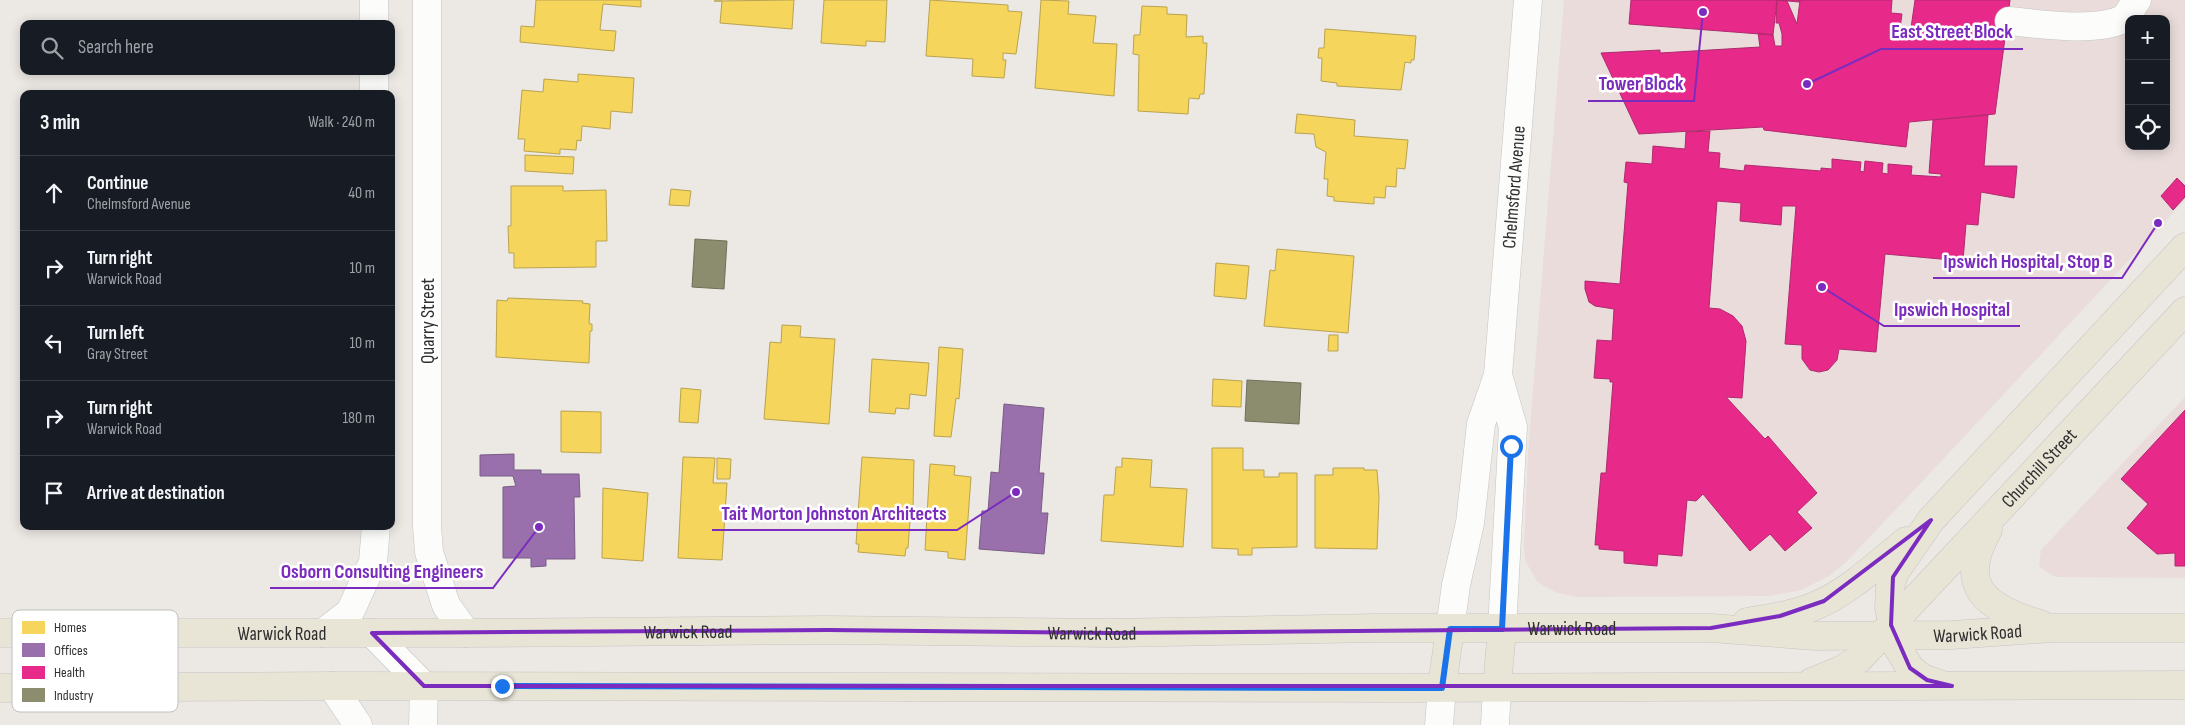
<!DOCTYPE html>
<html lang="en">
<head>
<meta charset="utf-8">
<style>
	:root { --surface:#171b24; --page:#20242c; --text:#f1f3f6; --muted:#9ea1a6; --line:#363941 }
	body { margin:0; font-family:"Sofia Sans Condensed",sans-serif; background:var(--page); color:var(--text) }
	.controls { position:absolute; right:15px; top:15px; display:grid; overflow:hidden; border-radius:10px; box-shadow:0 2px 12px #0003 }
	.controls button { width:45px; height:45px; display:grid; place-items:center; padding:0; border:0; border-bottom:1px solid var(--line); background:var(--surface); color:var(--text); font:25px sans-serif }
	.stop { position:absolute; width:15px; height:15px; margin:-11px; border:4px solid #1a73e8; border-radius:50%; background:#fff }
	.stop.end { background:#1a73e8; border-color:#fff; box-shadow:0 1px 5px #0008 }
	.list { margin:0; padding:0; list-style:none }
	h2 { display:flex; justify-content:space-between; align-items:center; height:65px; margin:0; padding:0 20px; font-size:21px }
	h2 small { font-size:16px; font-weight:400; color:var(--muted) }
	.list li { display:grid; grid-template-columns:32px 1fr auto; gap:15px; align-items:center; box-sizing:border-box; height:75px; padding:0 20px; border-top:1px solid var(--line) }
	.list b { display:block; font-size:19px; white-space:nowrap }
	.list p { margin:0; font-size:16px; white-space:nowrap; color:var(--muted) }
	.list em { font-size:16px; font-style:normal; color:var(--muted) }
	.icon { flex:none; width:28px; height:28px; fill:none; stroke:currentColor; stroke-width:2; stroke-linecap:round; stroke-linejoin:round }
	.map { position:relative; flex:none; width:2185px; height:725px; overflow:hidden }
	.search { position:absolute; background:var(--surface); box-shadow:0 2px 12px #0003; left:20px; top:20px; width:375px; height:55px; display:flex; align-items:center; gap:12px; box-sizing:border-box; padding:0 18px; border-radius:10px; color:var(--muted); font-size:19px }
	.panel { position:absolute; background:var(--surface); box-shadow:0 2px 12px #0003; left:20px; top:90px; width:375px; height:440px; border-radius:10px }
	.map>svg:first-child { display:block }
	.medical { fill:#e9dcdb; fill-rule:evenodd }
	.homes { fill:#f6d55c; stroke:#baa34e }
	.offices { fill:#9970ab; stroke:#795c86 }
	.health { fill:#e7298a; stroke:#b02a6e }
	.industry { fill:#8c8c6e; stroke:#70705b }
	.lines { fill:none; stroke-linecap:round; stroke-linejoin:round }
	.minor-casing { stroke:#c5c4c5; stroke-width:29 }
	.major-casing { stroke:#c6c5c4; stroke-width:29 }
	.minor { stroke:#fcfcfb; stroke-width:28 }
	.major { stroke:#e8e4d6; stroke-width:28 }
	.route { stroke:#1a73e8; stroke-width:6 }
	.marked { fill:none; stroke:#7b2cbf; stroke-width:4; stroke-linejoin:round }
	.labels { text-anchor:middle; stroke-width:5; stroke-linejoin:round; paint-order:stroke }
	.street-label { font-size:19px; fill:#2e2e2e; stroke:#fff }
	.key { fill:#fff; stroke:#c0c0c0; stroke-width:1 }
	.key-label { font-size:14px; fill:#2e2e2e }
	.leader { fill:none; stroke:#7b2cbf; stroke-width:2 }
	.callout-dot { fill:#7b2cbf; stroke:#fff; stroke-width:2 }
	.callout-label { font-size:20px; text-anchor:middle; font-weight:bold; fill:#7b2cbf; stroke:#fff; stroke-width:5; stroke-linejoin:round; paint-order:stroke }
</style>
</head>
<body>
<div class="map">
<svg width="2185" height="725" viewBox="0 0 2185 725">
	<rect width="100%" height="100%" fill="#ece8e4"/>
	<path class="medical" d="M1564 0H2185V200L1918 486 1844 564 1829 576 1801 590 1770 596 1578 597 1558 593 1543 586 1536 580 1525 560 1524 546 1528 454ZM2129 19H2166V146H2129Z
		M2185 397V578L2056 577 2047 572 2039 566 2041 550Z"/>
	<path class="homes" d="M536 0H641V7L603 4 600 30 616 31 614 51 520 42 521 26 534 27Z
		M794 0 792 29 720 23 722 1H714Z
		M824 0H887L885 42 866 41V46L821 43Z
		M930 0 1008 5V11L1022 12 1016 54 1003 53V60H1006L1004 78 972 76 973 59 926 56Z
		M1041 0 1069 1 1068 14 1096 16 1093 43 1117 44 1114 96 1035 88Z
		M1142 6 1167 7V14L1187 15 1186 37 1203 36V43H1207L1204 94H1200L1199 99 1189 98 1188 114 1138 111 1139 55 1133 54 1134 35H1140Z
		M1325 29 1416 36 1414 60H1411V63L1405 62 1401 90 1337 86V83L1321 81 1322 58H1318L1319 48H1324Z
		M578 74 634 78 632 113 611 111 610 129 582 126 581 141 577 140 576 150 560 149V154L524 151 525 139H518L522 90 543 92 544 79 578 82Z
		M1297 114 1355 120 1354 136 1408 140 1405 169 1397 168 1396 187 1386 186 1385 198 1374 197V204L1334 201V197L1327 196 1328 179H1324L1326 152 1316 147 1314 134 1295 133Z
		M525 155 574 157 573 174 525 171Z
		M511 186H563V191L606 190 607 241H596V267L514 268V253H509L508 226H511Z
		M671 189 691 191 689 206 669 205Z
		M1277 249 1354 256 1348 333 1264 326 1270 270 1275 271Z
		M1216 263 1249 266 1246 299 1214 296Z
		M508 298 583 301 582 303 590 304 589 324H592V331H590L589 363 496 357 497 300 507 301Z
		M782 325 801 326 800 337 835 339 829 424 764 419 770 342 781 343Z
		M1329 335H1338V351H1328Z
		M939 347 963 349 959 399 956 398 951 437 934 436Z
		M872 359 929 363 926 396 910 394 909 409 896 408 895 414 869 412Z
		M1213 379 1242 381 1241 407 1212 406Z
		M681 388 701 390 698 423 679 422Z
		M561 411 601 412V453L561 452Z
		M1212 448H1243V470H1264V477H1279V473H1297V547L1252 548V555H1238V549L1212 548Z
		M683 457 715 458 713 483H727L722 560 678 558Z
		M862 457 914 460 913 508H911L908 548H906L905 556 858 552 859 544H856Z
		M717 458 731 459 730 479H717Z
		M1122 458 1152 460 1150 487 1187 489 1183 547 1101 541 1104 495H1114L1116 467H1122Z
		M930 464 955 466 954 475 971 477 965 560 948 558V552L925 550Z
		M1333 468H1364V470H1377L1379 497 1377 549 1315 548V475H1333Z
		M603 488 648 493 643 561 602 558Z"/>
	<path class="offices" d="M1004 404 1044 408 1039 473H1044L1041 513H1048L1044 554 979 549 982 511H988L991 472 999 473Z
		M514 454V470H541V474H579L580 497H574L575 559H546V566L531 567V558H503V487L516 486 515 483 513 476H480V455Z"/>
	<path class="health" d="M1631 0H1800L1799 2 1777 0 1773 35 1629 24Z
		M1777 0 1787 1 1797 24 1800 0H1892L1891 13 1902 14 1900 28H1911L1915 0H2010L1995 114 1909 122 1906 147 1764 130 1763 127 1639 134 1601 53 1660 50V53L1760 47 1758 33 1773 35 1775 46H1782V34L1779 23H1776Z
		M1988 115 1984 166H2017L2014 198 1981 192 1978 225 1966 224 1963 261 1885 254 1876 352 1839 349 1837 360 1828 370 1819 372 1810 370 1802 359V345L1785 344 1796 206H1782L1781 225 1740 221 1741 203 1717 201 1709 308 1720 309 1733 316 1742 326 1746 341 1742 398 1726 397 1765 439 1768 436 1817 493 1797 512 1812 528 1785 551 1770 534 1750 551 1703 494 1696 501 1687 500 1682 556 1658 554 1657 566 1624 563V551L1599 549V545H1595L1601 473H1606L1613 382H1610V379L1594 378 1597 340 1612 341 1614 309 1595 306 1589 302 1585 289V281L1620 284 1628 183 1624 182 1626 162 1652 164 1653 146 1685 149 1686 132 1710 131 1708 152 1720 153 1719 168 1744 171 1745 165 1821 171V168L1832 169V159L1861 162 1860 171 1864 172 1865 161 1883 163 1882 173 1888 174V164L1912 166 1911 175 1941 177V174L1929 173 1933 120Z
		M2177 178 2185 186V197L2173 210 2161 196Z
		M2185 410V566H2175V553L2157 554 2127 528 2148 504 2121 479Z"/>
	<path class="industry" d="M695 239 727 241 724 289 692 287Z
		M1247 380 1301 383 1299 424 1245 421Z"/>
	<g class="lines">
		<g class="minor-casing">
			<g id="minor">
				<path d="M374 0V24"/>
				<path d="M427 0V526L429 552 446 605 466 633"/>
				<path d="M2009 21C2039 24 2098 33 2125 18L2137 0"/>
				<path d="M374 71V94"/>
				<path d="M1498 375 1513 427 1502 629"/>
				<path id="s1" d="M1450 629 1456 585 1470 523 1481 424 1498 375 1528 0"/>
				<path d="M323 633 350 612 373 562 376 526"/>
				<path d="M372 633 424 686 423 725"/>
				<path d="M332 686 358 725"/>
				<path d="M1439 725 1442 687"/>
				<path d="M1495 725 1497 687"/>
			</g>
		</g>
		<g class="major-casing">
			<g id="major">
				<path d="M1988 530C1956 587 1986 608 2040 624"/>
				<path d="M1747 622C1770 618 1793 615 1815 606 1849 592 1877 564 1906 541"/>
				<path id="s2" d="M0 633H466L828 630 1112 633 1376 628H1711L1815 636 1952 635 2051 628H2185"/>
				<path id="s3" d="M1812 682 1841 670 1859 659 2185 311"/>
				<path d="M1940 684 1922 678 1910 668 1896 645 1889 607 1890 587 1895 572 1931 520 2185 247"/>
				<path d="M1442 687 1450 629"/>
				<path d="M1497 687 1502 629"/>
				<path d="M0 688 332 686 1404 688 2185 685"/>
			</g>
		</g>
		<use href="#minor" class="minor"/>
		<use href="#major" class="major"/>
	</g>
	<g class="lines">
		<path class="route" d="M502 686 1442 688 1450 629H1502L1511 446"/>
	</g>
	<path class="marked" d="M1931 520 1893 577 1891 625 1910 668 1927 680 1952 686H424L372 633 828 630 1112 633 1711 628 1780 616 1824 601Z"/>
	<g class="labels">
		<g class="street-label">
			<text dy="7" stroke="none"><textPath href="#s1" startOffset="448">Chelmsford Avenue</textPath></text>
			<text transform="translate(427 321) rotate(-90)" y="7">Quarry Street</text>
			<text dy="7" stroke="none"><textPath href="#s3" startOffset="315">Churchill Street</textPath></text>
			<text dy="7" stroke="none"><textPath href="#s2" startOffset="1572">Warwick Road</textPath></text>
			<text dy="7" stroke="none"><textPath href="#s2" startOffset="688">Warwick Road</textPath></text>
			<text dy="7" stroke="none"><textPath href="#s2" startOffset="1092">Warwick Road</textPath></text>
			<text dy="7" stroke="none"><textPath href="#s2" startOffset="1978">Warwick Road</textPath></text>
			<text dy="7" stroke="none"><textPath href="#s2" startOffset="282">Warwick Road</textPath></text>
		</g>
	</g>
	<rect x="12" y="610" width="166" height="102" rx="8" class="key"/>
	<rect x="22" y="621" width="23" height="13" fill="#f6d55c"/>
	<rect x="22" y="643" width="23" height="14" fill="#9970ab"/>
	<rect x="22" y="666" width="23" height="13" fill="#e7298a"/>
	<rect x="22" y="688" width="23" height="14" fill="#8c8c6e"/>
	<g class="key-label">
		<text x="54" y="632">Homes</text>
		<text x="54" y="655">Offices</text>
		<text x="54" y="677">Health</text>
		<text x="54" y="700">Industry</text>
	</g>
	<path class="leader" d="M1807 84L1881 49H2023M1703 12L1694 101H1588M2158 223L2122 278H1933M1822 287L1884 326H2020M1016 492L957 530H712M539 527L493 588H270"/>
	<g class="callout-dot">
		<circle cx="1807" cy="84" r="5"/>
		<circle cx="1703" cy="12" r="5"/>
		<circle cx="2158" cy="223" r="5"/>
		<circle cx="1822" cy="287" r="5"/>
		<circle cx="1016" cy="492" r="5"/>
		<circle cx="539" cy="527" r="5"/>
	</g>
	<g class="callout-label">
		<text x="1952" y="38">East Street Block</text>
		<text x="1641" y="90">Tower Block</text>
		<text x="2028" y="268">Ipswich Hospital, Stop B</text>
		<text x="1952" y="316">Ipswich Hospital</text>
		<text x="834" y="520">Tait Morton Johnston Architects</text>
		<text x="382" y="578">Osborn Consulting Engineers</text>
	</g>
</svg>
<div class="controls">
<button>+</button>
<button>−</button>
<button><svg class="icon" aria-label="locate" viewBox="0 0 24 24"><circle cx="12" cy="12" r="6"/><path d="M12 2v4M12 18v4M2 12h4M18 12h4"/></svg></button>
</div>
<div class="stop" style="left:1511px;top:446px"></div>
<div class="stop end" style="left:502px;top:686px"></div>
<div class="search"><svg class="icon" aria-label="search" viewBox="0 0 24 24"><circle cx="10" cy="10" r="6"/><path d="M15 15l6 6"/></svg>Search here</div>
<section class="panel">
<h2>3 min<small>Walk · 240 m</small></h2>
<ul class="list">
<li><svg class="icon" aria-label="ahead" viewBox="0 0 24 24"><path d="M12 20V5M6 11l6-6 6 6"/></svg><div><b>Continue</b><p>Chelmsford Avenue</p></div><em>40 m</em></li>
<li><svg class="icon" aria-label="right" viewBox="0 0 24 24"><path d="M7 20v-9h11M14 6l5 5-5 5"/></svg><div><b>Turn right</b><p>Warwick Road</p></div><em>10 m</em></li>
<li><svg class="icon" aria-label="left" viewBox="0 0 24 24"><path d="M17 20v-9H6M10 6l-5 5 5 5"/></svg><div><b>Turn left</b><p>Gray Street</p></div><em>10 m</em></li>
<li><svg class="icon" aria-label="right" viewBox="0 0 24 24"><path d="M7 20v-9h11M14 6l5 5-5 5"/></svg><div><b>Turn right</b><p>Warwick Road</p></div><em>180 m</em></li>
<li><svg class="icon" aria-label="arrive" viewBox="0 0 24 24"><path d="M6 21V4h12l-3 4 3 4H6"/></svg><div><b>Arrive at destination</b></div></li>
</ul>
</section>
</div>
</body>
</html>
